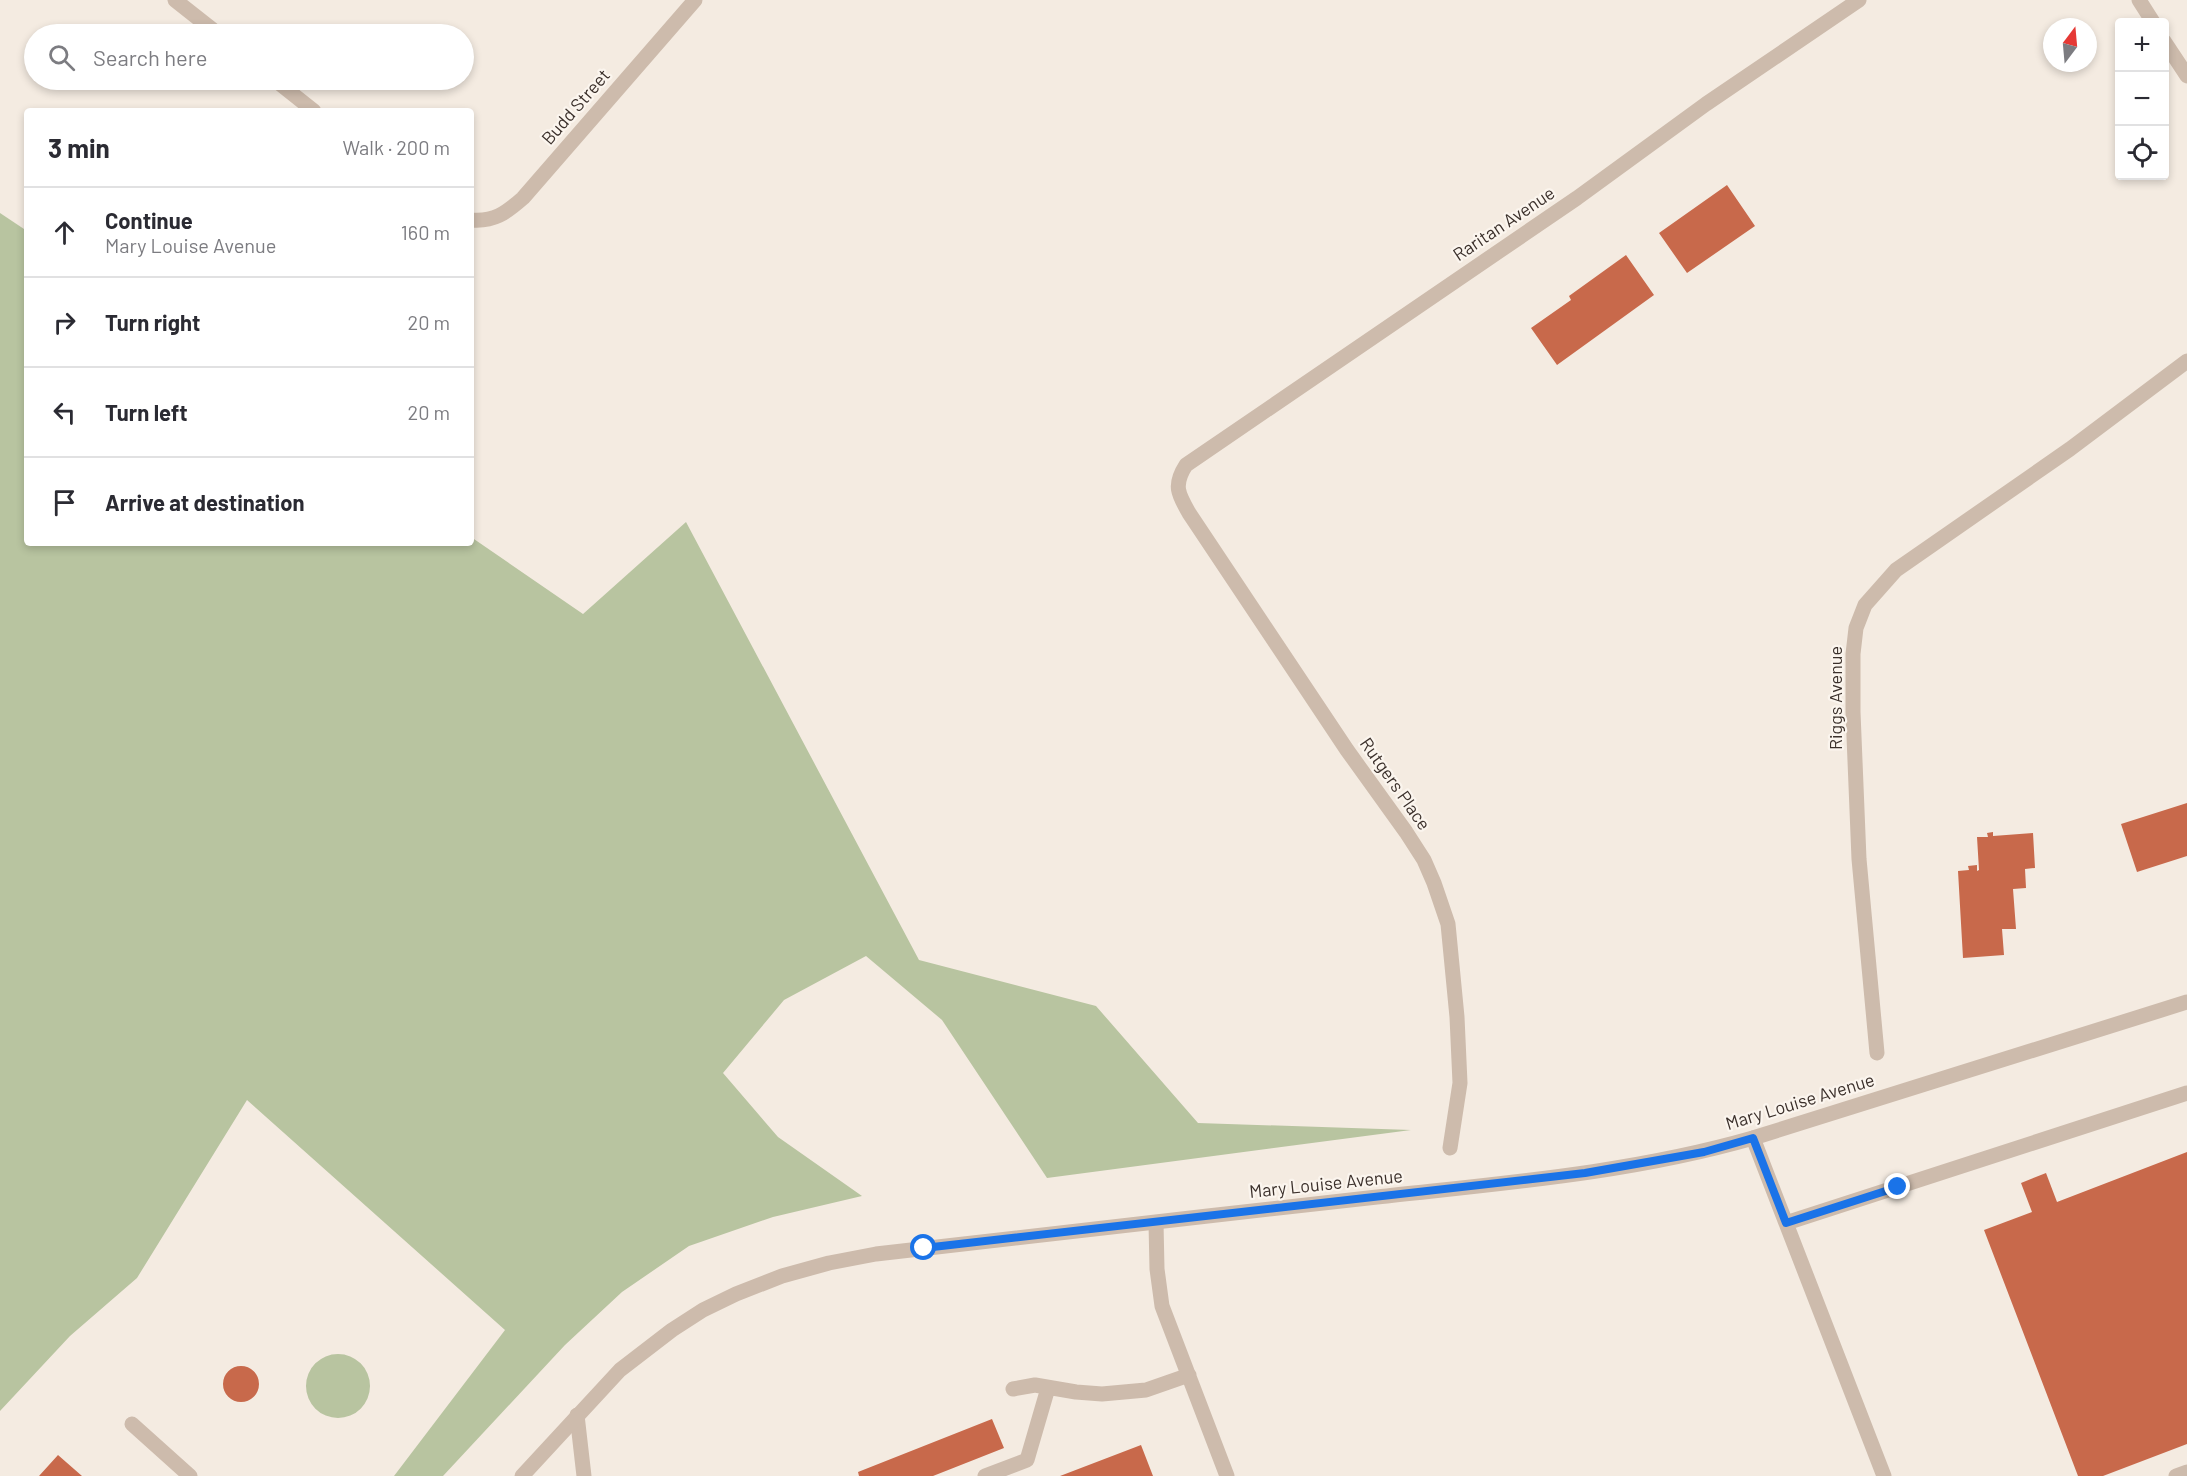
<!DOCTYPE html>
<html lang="en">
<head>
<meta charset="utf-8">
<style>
	:root { --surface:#fff; --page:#f2f2f3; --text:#2b2b33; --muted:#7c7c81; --line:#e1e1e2 }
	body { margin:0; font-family:Barlow,sans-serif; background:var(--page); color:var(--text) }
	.controls { position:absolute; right:18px; top:18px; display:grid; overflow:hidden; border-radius:6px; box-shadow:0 3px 9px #0003 }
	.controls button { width:54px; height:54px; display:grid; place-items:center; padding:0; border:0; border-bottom:2px solid var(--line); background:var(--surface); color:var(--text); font:30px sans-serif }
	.compass { position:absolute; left:2043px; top:18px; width:54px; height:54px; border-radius:50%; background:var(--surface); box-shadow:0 3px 9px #0003; rotate:16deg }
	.stop { position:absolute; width:18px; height:18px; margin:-14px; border:4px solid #1a73e8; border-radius:50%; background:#fff }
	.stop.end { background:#1a73e8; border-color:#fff; box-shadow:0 2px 6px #0008 }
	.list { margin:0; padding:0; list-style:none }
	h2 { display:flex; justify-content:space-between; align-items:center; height:78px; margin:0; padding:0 24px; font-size:26px }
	h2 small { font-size:20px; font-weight:400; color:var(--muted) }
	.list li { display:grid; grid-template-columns:39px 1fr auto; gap:18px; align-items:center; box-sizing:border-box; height:90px; padding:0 24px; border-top:2px solid var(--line) }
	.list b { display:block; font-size:22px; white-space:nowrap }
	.list p { margin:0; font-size:20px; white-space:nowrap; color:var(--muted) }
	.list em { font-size:20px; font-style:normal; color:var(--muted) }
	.icon { flex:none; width:33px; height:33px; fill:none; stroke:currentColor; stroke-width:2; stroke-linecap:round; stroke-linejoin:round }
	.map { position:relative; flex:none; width:2187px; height:1476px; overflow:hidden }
	.search { position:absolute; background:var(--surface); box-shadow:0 3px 9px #0003; left:24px; top:24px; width:450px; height:66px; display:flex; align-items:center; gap:15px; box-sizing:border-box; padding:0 21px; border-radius:33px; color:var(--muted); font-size:22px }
	.panel { position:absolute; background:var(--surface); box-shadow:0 3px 9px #0003; left:24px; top:108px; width:450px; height:438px; border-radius:6px }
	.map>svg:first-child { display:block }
	.green { fill:#b8c4a0 }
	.building { fill:#c8694b }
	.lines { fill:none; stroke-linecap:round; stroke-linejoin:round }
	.service { stroke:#cdbbac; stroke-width:15 }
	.minor { stroke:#cdbbac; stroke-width:15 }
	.tertiary { stroke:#cdbbac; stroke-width:15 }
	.route { stroke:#1a73e8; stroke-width:8 }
	.labels { text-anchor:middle; stroke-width:4.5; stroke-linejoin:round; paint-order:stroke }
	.street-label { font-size:18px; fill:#3b302b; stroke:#fbf5ee }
</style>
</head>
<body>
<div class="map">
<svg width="2187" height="1476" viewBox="0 0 2187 1476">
	<rect width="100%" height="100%" fill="#f4ebe1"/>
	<path class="green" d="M0 213 27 231V543H471V537L583 614 686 522 919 960 1096 1006 1198 1123 1411 1130 1047 1178 942 1020 866 956 784 1000 723 1073 778 1137 862 1196 773 1217 689 1246 622 1292 565 1345 443 1476H394L505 1330 247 1100 137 1278 70 1336 0 1411Z
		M306 1386a32 32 0 1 1 64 0a32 32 0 1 1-64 0Z"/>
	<path class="building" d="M1727 185 1755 226 1687 273 1659 233Z
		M1626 255 1654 295 1557 365 1531 328 1571 300 1569 296Z
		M2187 803V856L2137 872 2121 824Z
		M1993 832V836L2033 833 2035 868 2025 869 2026 888 2013 889 2016 929H2002L2004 955 1963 958 1958 871 1969 870 1968 866 1977 865V871L1979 870 1977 837H1988L1987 833Z
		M2187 1152V1444L2103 1476H2078L1984 1230 2032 1212 2021 1183 2046 1173 2057 1202Z
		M223 1384a18 18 0 1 1 36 0a18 18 0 1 1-36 0Z
		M992 1419 1004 1448 933 1476H859L858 1472Z
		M1141 1445 1153 1476H1060Z
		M58 1455 82 1476H39Z"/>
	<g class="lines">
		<path class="service" d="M1753 1138 1884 1476
			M1156 1223 1157 1269 1162 1306 1227 1476
			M1786 1223 2187 1093
			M1013 1389 1035 1385 1076 1392 1102 1394 1146 1390 1189 1375
			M577 1415 584 1476
			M132 1424 190 1476
			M985 1476 1027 1460 1048 1388
			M2176 1476 2187 1472"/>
		<path class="minor" d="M175 0 218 34
			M2139 0 2153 22
			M2164 41 2187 76
			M275 80 314 111
			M471 220C494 222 506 213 523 198L695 0
			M1877 1053 1859 859 1853 712V654L1856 628 1865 605 1896 570 2070 449 2187 361
			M1450 1148 1460 1083 1457 1017 1448 924 1434 883 1424 860 1406 832 1347 750 1189 513C1178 494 1173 485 1186 465L1577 198 1706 104 1859 0"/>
		<path class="tertiary" d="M522 1476 620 1370 672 1330 703 1310 736 1294 782 1276 829 1263 876 1254C1043 1234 1210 1216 1377 1197 1503 1183 1631 1173 1753 1138L2187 1002"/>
	</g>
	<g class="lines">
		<path class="route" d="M924 1248 1585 1173 1704 1152 1753 1138 1786 1223 1898 1187"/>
	</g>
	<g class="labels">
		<g class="street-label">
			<text transform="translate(576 107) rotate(-49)" y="6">Budd Street</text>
			<text transform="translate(1504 224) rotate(-34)" y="6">Raritan Avenue</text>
			<text transform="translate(1836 698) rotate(-90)" y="6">Riggs Avenue</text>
			<text transform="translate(1395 784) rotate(55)" y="6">Rutgers Place</text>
			<text transform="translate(1800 1102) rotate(-17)" y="6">Mary Louise Avenue</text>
			<text transform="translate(1326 1184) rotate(-6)" y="6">Mary Louise Avenue</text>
		</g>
	</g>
</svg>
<div class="controls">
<button>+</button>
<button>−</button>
<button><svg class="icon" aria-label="locate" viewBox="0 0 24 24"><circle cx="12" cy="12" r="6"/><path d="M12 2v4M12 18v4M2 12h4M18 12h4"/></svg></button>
</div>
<svg class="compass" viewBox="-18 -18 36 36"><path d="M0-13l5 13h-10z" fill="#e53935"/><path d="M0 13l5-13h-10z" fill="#7c7c81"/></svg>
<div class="stop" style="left:924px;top:1248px"></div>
<div class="stop end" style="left:1898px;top:1187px"></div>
<div class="search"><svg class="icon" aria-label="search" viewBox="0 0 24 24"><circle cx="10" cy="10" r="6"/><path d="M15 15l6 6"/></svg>Search here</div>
<section class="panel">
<h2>3 min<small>Walk · 200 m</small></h2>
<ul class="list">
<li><svg class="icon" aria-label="ahead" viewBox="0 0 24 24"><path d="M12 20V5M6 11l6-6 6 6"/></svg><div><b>Continue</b><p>Mary Louise Avenue</p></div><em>160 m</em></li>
<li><svg class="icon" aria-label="right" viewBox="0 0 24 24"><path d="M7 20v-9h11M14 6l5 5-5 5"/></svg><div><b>Turn right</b></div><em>20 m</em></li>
<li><svg class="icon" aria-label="left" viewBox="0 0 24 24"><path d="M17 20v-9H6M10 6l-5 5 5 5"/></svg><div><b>Turn left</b></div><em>20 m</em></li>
<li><svg class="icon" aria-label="arrive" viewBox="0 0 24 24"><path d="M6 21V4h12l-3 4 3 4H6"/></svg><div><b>Arrive at destination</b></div></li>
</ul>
</section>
</div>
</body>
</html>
